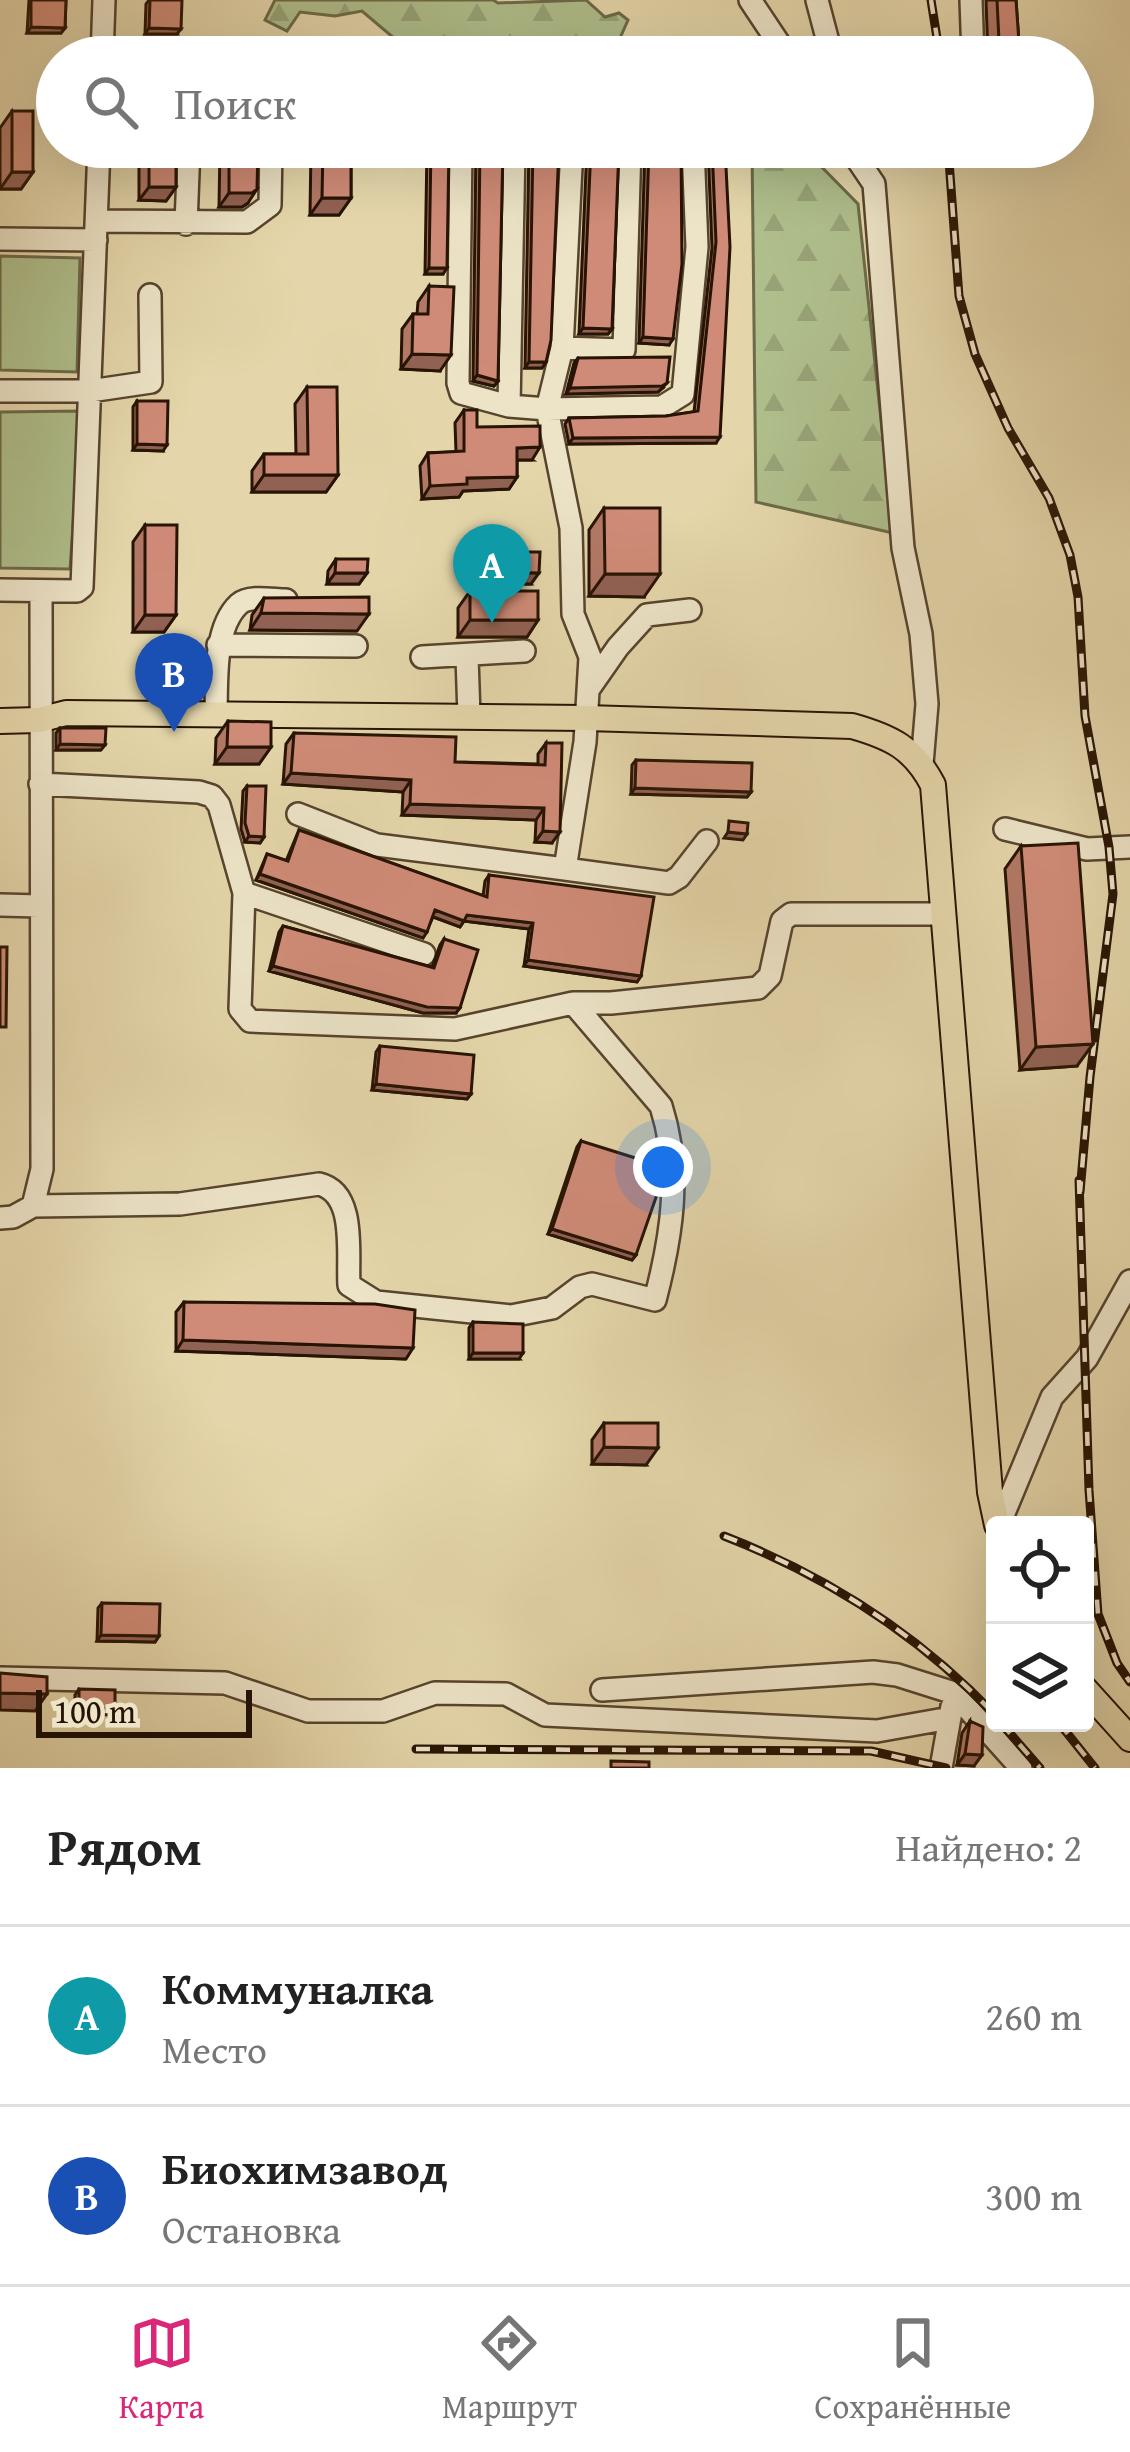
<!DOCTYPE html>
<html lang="ru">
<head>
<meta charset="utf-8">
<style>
	:root { --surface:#fff; --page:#f6f6f6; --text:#222; --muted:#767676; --line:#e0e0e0; --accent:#db2777 }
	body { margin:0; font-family:"Gentium Book Plus",serif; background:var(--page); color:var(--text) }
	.controls { position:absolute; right:36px; bottom:36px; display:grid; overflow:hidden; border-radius:12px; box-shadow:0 12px 48px #0002 }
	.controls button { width:108px; height:108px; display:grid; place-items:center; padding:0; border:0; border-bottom:3px solid var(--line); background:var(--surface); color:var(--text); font:60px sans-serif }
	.scale { position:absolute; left:36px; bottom:30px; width:216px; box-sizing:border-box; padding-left:12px; border:6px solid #281404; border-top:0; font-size:33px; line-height:42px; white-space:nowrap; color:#281404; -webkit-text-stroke:9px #ede4c8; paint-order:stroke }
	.you { position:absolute; left:663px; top:1167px; width:42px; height:42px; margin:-30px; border:9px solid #fff; border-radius:50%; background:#1a73e8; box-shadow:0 0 0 18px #1a73e833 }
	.badge { display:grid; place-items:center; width:78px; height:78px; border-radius:50%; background:var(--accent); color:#fff; font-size:39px; font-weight:700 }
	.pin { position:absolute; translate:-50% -99px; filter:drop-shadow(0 3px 6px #0008) }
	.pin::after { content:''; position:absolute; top:63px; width:42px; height:36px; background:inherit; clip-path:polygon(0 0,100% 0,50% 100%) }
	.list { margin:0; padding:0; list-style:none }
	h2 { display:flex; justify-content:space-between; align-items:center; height:156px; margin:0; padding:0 48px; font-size:51px }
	h2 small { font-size:39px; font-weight:400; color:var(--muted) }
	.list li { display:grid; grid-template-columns:78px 1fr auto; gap:36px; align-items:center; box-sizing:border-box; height:180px; padding:0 48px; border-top:3px solid var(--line) }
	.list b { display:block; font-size:45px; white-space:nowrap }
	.list p { margin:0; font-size:39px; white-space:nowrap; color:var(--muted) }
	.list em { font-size:39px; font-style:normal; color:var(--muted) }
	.icon { flex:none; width:66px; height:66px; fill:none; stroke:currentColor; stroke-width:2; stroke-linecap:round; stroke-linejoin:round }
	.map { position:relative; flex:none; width:1130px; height:1768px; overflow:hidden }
	.search { position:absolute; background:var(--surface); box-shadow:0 12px 48px #0002; left:36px; right:36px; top:36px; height:132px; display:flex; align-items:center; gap:30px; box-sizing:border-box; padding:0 42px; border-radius:66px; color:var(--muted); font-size:45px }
	.sheet { height:516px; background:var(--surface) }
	nav { display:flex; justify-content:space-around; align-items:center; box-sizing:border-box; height:168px; border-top:3px solid var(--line); background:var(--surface); font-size:33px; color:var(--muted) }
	nav a { display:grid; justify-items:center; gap:6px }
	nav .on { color:var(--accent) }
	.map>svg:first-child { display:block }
	.green { fill:#afbf8c; stroke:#6c6a48; stroke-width:3 }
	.forest { fill:url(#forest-firs); stroke:#6c6a48; stroke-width:3 }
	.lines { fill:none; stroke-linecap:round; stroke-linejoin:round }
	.minor-casing { stroke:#57442e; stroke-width:26 }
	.major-casing { stroke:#281404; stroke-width:28 }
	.minor { stroke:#ede4c8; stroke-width:21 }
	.major { stroke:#e4d6aa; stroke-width:24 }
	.rail-casing { stroke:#281404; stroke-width:9 }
	.rail { stroke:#ede4c8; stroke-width:4.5; stroke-dasharray:14; stroke-linecap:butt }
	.wall { fill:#b27866; stroke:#281404; stroke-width:3 }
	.shaded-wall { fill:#916153; stroke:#281404; stroke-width:3 }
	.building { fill:#cf8b77; stroke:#281404; stroke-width:3 }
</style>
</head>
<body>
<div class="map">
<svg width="1130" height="1768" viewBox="0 0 1130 1768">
	<defs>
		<pattern id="forest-firs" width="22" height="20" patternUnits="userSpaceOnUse" patternTransform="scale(3)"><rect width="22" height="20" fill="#afbf8c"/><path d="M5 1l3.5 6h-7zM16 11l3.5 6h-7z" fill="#97a377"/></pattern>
	</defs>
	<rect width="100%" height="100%" fill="#e4d6aa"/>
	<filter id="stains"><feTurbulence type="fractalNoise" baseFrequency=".00167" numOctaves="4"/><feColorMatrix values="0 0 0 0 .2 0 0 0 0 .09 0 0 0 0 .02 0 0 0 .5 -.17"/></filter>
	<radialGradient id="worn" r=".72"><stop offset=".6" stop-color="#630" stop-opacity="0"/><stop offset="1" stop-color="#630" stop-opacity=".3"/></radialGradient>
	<path class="green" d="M0 256 80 258 77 372 0 370Z
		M81 411 70 569 0 568V412Z"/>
	<path class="forest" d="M275 0H493L498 3 586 0 605 17 619 13 628 20 620 38 599 57 414 55 362 11 335 16 300 12 287 31 265 20Z
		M752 147H802L858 204 893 533 756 502Z"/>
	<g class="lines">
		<g class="minor-casing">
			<path id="minor" d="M750 0 788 57
				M817 0 832 57
				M971 0 973 57
				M102 57 104 0
				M461 147 458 383 461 393 509 406 514 147
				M630 147 624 350 562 348 547 409 662 407 683 394 697 247 693 147
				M849 147 874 184 903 548 921 634 927 704 922 764
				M96 221 247 222 270 205 271 147
				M186 224 189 147
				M0 239 96 240
				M562 348 572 147
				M0 391H90L151 382 150 295
				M0 590 77 591 82 587 99 147
				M218 645 356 646
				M422 657 524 651
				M467 657 469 716
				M588 690 618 647 647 615 690 610
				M216 715C217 683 213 628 239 604 249 595 274 600 286 600
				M298 814 377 845 565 869 585 742 590 657 573 614 571 528 547 409 509 406
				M1005 829 1087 849 1130 847
				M565 869 669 883 679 877 707 841
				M244 893 424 954
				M0 905 40 906
				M573 1003H611L758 988 770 976 782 921 791 914H943
				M33 1206 180 1204 319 1184C357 1193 347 1254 349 1285L376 1302 511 1316 552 1308 580 1287 592 1284 655 1300C672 1235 682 1172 661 1106L573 1003 455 1029 250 1021 240 1009 244 893 219 805 212 796 199 792 40 784
				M0 1218 13 1217 33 1206 42 1169 41 591
				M999 1525 1052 1397 1087 1358 1130 1281
				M0 1678 225 1683 308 1711H383L435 1693 506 1694 545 1715 877 1731 950 1718
				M602 1690 873 1672 897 1675 954 1693 1021 1768
				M941 1768 952 1706"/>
		</g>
		<g class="major-casing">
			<path id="major" d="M0 721 39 720 66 713 586 718 852 726C891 737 914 748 933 785L990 1492 997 1525
				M1085 1689 1130 1739"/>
		</g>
		<use href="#minor" class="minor"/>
		<use href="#major" class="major"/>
		<g class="rail-casing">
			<path id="rail" d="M931 0 940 57
				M948 147 959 296 975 354 1008 428 1049 498 1070 555 1078 597 1085 716 1109 847 1113 894 1090 1077 1080 1192
				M1079 1180 1089 1490 1098 1614 1117 1663 1130 1682
				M724 1536C827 1576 919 1635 995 1715
				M1001 1723 1040 1768
				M1059 1723 1095 1768
				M416 1749 871 1751 946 1768"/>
		</g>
		<use href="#rail" class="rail"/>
	</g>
	<path class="wall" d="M29 0H66L65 28 61 33H27Z
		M149 0H150L177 34H145L146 4Z
		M986 0H1016L1020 57H988Z
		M150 43 258 57H140Z
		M12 111 33 172 21 189H0V128Z
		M139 147H176V187L166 201 139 200Z
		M220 147H258L248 203 242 207H219Z
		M311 147H351V198L339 215H310Z
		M427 147H449L443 274H425Z
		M476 147H503L498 381 494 386 473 381Z
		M529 147H559L546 362 542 368H525Z
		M587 147H619L612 329 608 334H579Z
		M645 147H681L669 345 639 343Z
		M708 147H725L716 443 569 444 565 424 569 418 666 416 694 412 712 248Z
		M429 286 440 371 401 369 402 329 413 314H417L418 302Z
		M578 358 663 388 658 392 566 394 574 363Z
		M307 387 338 475 326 492H252V471L264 454H296L295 404Z
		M137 401 163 451 133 450V407Z
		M464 410 477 427 532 460H517V477L509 489 463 491 459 497 422 499 420 466 428 453 456 452 455 423Z
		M604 508 644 597 589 596V530Z
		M145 525 176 615 164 632H133V542Z
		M503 552 531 584H495V563Z
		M336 559 367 573 359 584H327L328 571Z
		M470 591 538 620 527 637H458V608Z
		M264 598 357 631 250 630 252 615Z
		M228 721 271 747 259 764H215L216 738Z
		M60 728 101 750H56V733Z
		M294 733 455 762 538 764V754L546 743 552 843 535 842 536 820 402 815 403 792 283 784 286 744Z
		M636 760 751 792 747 797 631 794 632 765Z
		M247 786 264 837 260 843 245 842 241 829 243 791Z
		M299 830 483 896 485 881 489 875 641 976 637 982 524 966 529 929 464 921 460 927 433 917 423 938 256 880 267 854 286 861Z
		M1021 846 1077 1066 1020 1070 1005 869Z
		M283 926 432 967 440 945 444 939 456 1013H423L269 971 279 932Z
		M380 1046 471 1094 467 1099 372 1090 376 1052Z
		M581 1141 636 1255 632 1260 548 1234 577 1147Z
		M184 1302 406 1359 176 1351V1312Z
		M473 1322 519 1359H469V1328Z
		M604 1423 646 1465 592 1464V1440Z
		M102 1603 159 1636 155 1642 97 1641 98 1608Z
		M79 1689 115 1709 111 1715 75 1713V1695Z
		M970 1721 974 1766 957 1765 962 1733Z"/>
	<path class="shaded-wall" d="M31 27 65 28 61 33H27Z
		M149 28 181 29 177 34H145Z
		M12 172H33L21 189H0Z
		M149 187H176L166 201 139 200Z
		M257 189 248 203 242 207H219L229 193Z
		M322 198H351L339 215H310Z
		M429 268H447L443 274H425Z
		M583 328 612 329 608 334H579Z
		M643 337 673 339 669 345 639 343Z
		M412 354 451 355 440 371 401 369Z
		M529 362H546L542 368H525Z
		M477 375 498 381 494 386 473 381Z
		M667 383 658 392 566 394 570 388Z
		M720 437 716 443 569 444 573 438Z
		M137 444 167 445 163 451 133 450Z
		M540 447 532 460H508L517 448Z
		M264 475H338L326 492H252Z
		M517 477 509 489 463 491 459 497 422 499 430 486 467 478Z
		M503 572 539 573 531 584H495Z
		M335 573H367L359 584H327Z
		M605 574H660L644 597 589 596Z
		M261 613 369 614 357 631 250 630Z
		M145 615H176L164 632H133Z
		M470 620H538L527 637H458Z
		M60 744 105 745 101 750H56Z
		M227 747H271L259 764H215Z
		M291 773 411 780 403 792 283 784Z
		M635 788 751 792 747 797 631 794Z
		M410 804 544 808 536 820 402 815Z
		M543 831 560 832 552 843 535 842Z
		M728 832 747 834 743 840 724 838Z
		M249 836 264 837 260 843 245 842Z
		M260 874 427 932 423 938 256 880Z
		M435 910 467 915 533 923 529 929 464 921 460 927 431 916Z
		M528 960 641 976 637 982 524 966Z
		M273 966 460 1008 456 1013H423L269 971Z
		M1093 1044 1077 1066 1020 1070 1036 1047Z
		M376 1084 471 1094 467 1099 372 1090Z
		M552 1229 636 1255 632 1260 548 1234Z
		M183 1340 413 1348 406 1359 176 1351Z
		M473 1353H523L519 1359H469Z
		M604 1447 658 1448 646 1465 592 1464Z
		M101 1635 159 1636 155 1642 97 1641Z
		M0 1693 47 1694 35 1711 0 1710Z
		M79 1707 115 1709 111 1715 75 1713Z
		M965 1754 982 1755 974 1766 957 1765Z"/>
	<path class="building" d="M31 0H66L65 28 31 27Z
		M150 0H182L181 29 149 28Z
		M997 0H1016L1020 57H992L999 41Z
		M150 43H258V57H150Z
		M12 111H33V172H12Z
		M149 147H176V187H149Z
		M229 147H258L257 189 252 193H229Z
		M323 147H351V198H322Z
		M431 147H449L447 268H429Z
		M480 147H503L498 381 477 375Z
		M533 147H559L551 340 546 362H529Z
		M591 147H619L612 329 583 328Z
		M649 147H681L682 264 673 339 643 337Z
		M712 147H725L730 247 720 437 573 438 569 418 666 416 698 411 716 242Z
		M429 286 454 287 451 355 412 354 413 314H428Z
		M670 357 667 383 662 386 570 388 578 358Z
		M307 387H337L338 475H264V454H308Z
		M137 401H168L167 445 137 444Z
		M464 410H477V427L540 426V447L517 448V477L467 478V484L430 486 428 453 464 451Z
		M604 508H660V574H605Z
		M145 525H177L176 615H145Z
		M503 552H540L539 573 503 572Z
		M336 559H368L367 573H335Z
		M470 591H538V620H470Z
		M369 597V614L261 613 264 598Z
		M228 721 271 722V747H227Z
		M60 728H106L105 745 60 744Z
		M294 733 456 737 455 762 545 765 546 743H562L560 832 543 831 544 808 410 804 411 780 291 773Z
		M636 760 752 763 751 792 635 788Z
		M247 786H266L264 837 249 836 245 823Z
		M729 821 748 823 747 834 728 832Z
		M299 830 487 897 489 875 654 897 641 976 528 960 533 923 467 915 464 921 435 910 427 932 260 874 267 854 288 861Z
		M1078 843 1093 1044 1036 1047 1021 846Z
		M283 926 434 968 444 939 478 950 460 1008 427 1007 273 966Z
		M0 947H7L6 1027H0Z
		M380 1046 474 1055 471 1094 376 1084Z
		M581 1141 661 1166 662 1180 636 1255 552 1229Z
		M184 1302 375 1304 415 1310 413 1348 183 1340Z
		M473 1322 523 1324V1353H473Z
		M604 1423H658V1448L604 1447Z
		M102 1603 160 1604 159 1636 101 1635Z
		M0 1673 47 1677V1694L0 1693Z
		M79 1689 115 1690V1709L79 1707Z
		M970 1721 983 1727 982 1755 965 1754Z
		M611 1761 649 1762V1768H611Z"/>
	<rect width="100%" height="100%" filter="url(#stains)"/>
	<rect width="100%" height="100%" fill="url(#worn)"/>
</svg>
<div class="controls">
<button><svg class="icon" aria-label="locate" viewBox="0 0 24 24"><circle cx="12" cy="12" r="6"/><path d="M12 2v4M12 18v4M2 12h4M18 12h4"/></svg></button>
<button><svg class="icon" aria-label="layers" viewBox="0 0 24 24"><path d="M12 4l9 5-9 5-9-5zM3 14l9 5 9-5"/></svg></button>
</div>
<div class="scale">100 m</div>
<div class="you"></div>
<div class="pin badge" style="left:492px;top:623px;background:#0f9aa8">A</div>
<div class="pin badge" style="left:174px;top:732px;background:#1a4fb4">B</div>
<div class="search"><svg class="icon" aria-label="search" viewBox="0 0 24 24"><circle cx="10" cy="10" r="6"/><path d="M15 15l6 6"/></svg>Поиск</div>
</div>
<section class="sheet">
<h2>Рядом<small>Найдено: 2</small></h2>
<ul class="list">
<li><span class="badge" style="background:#0f9aa8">A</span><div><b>Коммуналка</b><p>Место</p></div><em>260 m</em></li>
<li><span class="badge" style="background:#1a4fb4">B</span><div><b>Биохимзавод</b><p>Остановка</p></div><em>300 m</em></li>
</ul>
</section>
<nav>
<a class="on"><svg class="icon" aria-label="map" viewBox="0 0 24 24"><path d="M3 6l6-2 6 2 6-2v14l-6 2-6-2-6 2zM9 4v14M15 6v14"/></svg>Карта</a>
<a><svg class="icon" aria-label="directions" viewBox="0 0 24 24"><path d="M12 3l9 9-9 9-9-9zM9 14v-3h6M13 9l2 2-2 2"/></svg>Маршрут</a>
<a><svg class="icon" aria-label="saved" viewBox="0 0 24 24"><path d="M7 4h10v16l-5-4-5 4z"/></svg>Сохранённые</a>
</nav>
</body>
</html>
